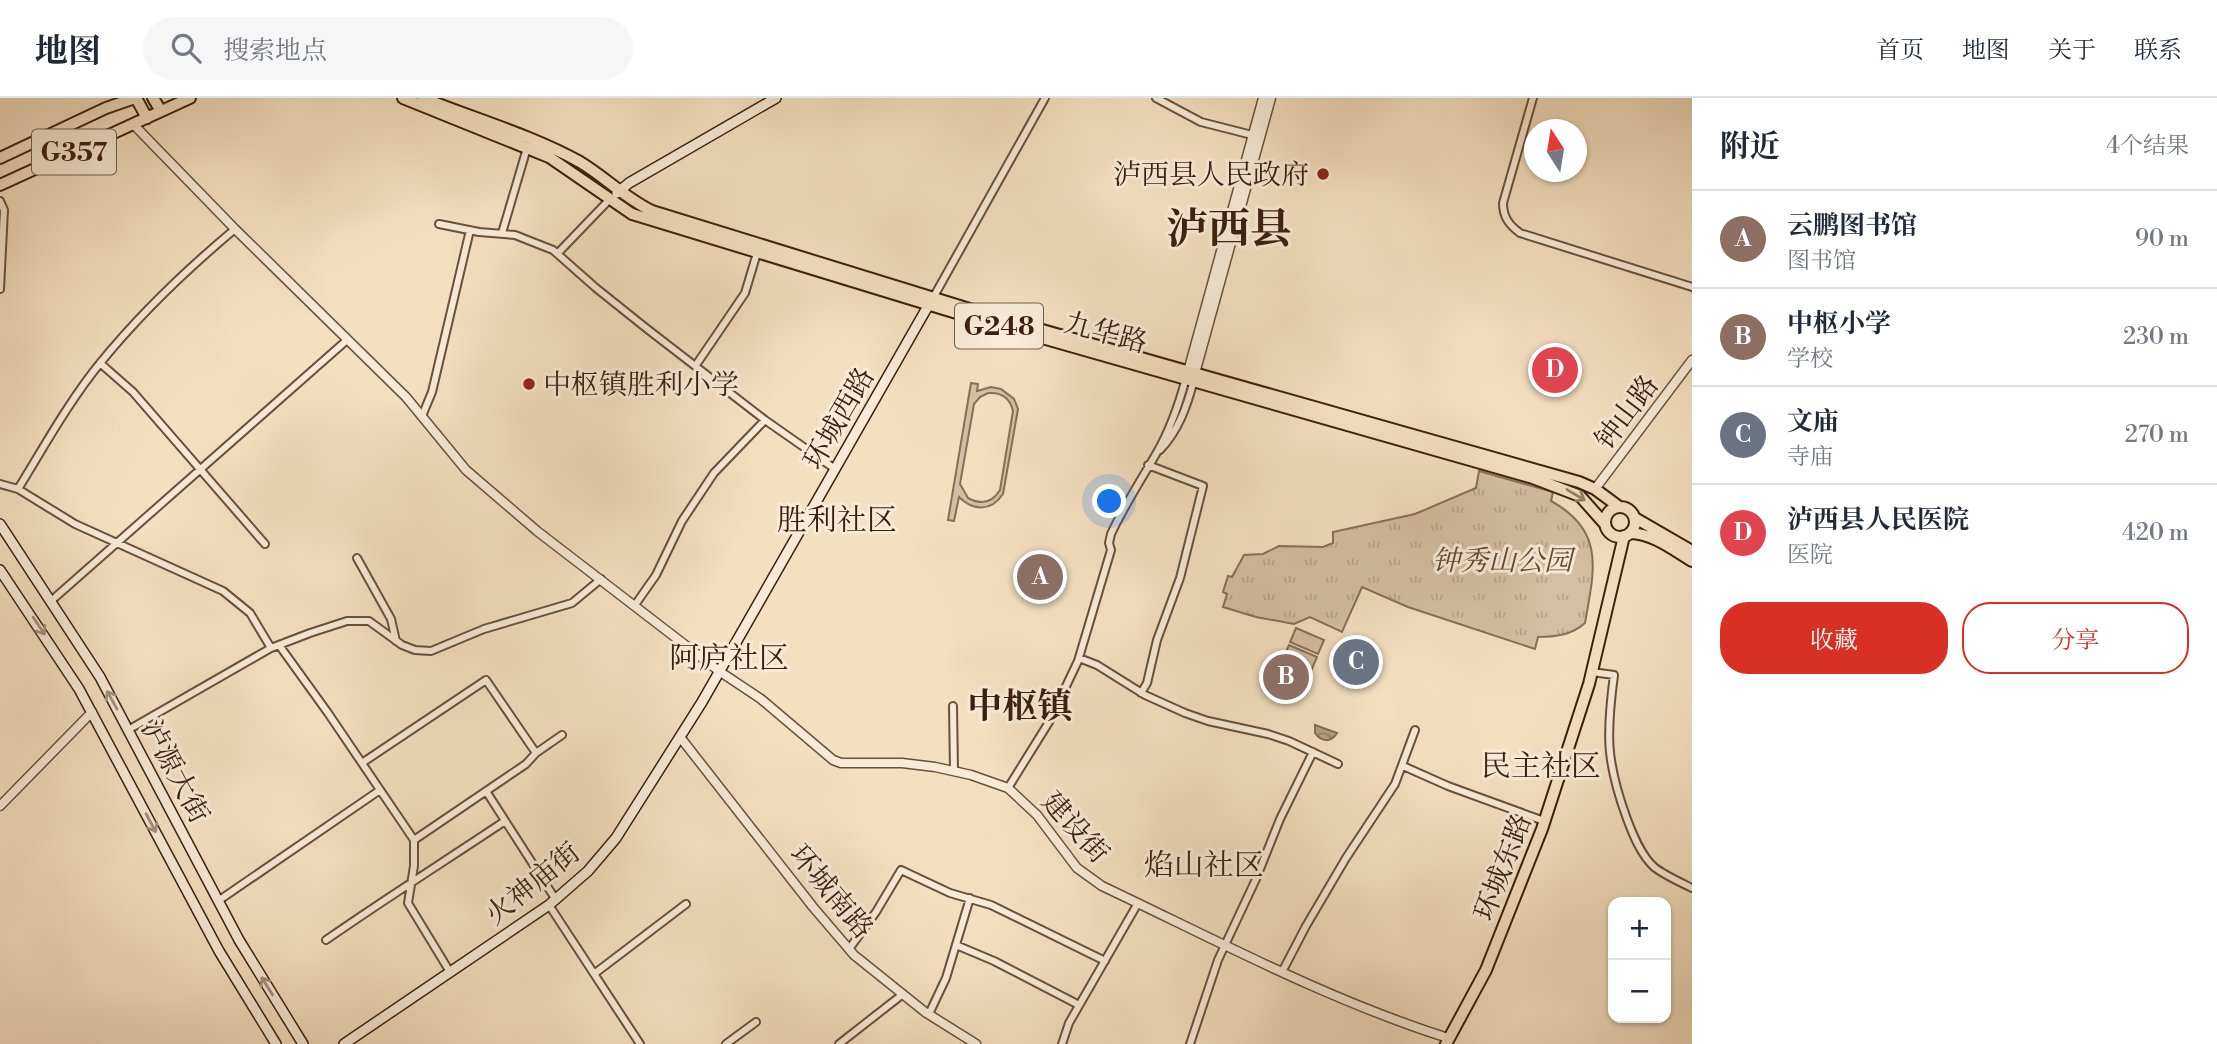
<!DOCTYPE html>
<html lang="zh">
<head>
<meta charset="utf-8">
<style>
	:root { --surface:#fff; --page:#f6f6f7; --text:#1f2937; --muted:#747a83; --line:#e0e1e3; --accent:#d93025 }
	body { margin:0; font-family:"Libre Bodoni","Noto Serif SC",serif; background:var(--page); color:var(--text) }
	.controls { position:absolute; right:21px; bottom:21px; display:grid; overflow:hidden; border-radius:14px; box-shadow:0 2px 5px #0004 }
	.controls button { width:63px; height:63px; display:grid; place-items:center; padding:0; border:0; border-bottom:2px solid var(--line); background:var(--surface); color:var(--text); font:35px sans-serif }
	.compass { position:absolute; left:1524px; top:21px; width:63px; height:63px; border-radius:50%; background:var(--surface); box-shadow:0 2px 5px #0004; rotate:348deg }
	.you { position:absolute; left:1110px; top:404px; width:24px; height:24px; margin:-18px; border:5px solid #fff; border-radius:50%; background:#1a73e8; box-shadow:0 0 0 10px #1a73e833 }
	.badge { display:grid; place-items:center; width:46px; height:46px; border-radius:50%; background:var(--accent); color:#fff; font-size:23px; font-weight:700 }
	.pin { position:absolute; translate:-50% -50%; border:4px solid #fff; box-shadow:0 2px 7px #0006 }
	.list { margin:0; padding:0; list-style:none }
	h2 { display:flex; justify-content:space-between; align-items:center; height:91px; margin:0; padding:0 28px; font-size:30px }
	h2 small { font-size:23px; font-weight:400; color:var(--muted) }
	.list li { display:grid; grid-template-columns:46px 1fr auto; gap:21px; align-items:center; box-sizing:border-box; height:98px; padding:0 28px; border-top:2px solid var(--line) }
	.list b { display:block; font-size:26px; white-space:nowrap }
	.list p { margin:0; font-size:23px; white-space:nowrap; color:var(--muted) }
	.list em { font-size:23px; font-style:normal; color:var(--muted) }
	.actions { display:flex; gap:14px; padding:21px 28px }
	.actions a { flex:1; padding:16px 0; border:2px solid var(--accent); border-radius:28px; text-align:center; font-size:24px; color:var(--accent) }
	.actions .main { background:var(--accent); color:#fff }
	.icon { flex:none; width:38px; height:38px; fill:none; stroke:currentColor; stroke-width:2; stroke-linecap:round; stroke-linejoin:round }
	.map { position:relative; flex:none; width:1692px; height:946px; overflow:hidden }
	header { display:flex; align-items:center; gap:42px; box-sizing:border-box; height:98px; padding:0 35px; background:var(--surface); border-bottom:2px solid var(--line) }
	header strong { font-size:33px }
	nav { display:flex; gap:38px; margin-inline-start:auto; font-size:24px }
	.search { width:490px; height:63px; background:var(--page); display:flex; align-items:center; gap:18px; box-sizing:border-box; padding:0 24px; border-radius:38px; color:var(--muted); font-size:26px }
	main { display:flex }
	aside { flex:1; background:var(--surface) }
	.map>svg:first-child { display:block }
	.grass { fill:url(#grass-tufts); stroke:#896e59; stroke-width:2 }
	.garden { fill:#d5bea3; stroke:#896e59; stroke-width:2; fill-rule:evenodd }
	.water { fill:url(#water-waves); stroke:#866b55; stroke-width:2 }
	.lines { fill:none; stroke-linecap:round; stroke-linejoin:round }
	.minor-casing { stroke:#6b4f3c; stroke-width:10 }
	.tertiary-casing { stroke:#6b4f3c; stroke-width:11 }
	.secondary-casing { stroke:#3d1f0f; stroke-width:12 }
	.trunk-casing { stroke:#3d1f0f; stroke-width:14 }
	.minor { stroke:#f8ead7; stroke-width:6 }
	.tertiary { stroke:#f8ead7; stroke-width:8 }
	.secondary { stroke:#f8ead7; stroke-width:9 }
	.trunk { stroke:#f4dfc1; stroke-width:10 }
	.oneway { stroke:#987f68 }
	.oneway2 { stroke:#a48f7d }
	.poi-dot { fill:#8f2418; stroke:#f8ead7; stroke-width:2.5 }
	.labels { text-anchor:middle; stroke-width:6; stroke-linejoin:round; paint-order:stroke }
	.shield { fill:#f8ead7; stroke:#755c4b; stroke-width:2 }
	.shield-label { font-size:26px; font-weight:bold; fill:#3d1f0f }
	.poi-label { font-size:28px; fill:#3d1f0f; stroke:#f8ead7; text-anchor:end }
	.street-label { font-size:28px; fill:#3d1f0f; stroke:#f8ead7 }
	.park-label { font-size:28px; font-style:italic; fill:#634734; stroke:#f8ead7 }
	.neighbourhood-label { font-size:30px; fill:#3d1f0f; stroke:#f8ead7 }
	.district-label { font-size:35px; font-weight:bold; fill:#3d1f0f; stroke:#f8ead7 }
	.town-label { font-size:42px; font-weight:bold; fill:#3d1f0f; stroke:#f8ead7 }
</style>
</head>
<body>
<header>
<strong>地图</strong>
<div class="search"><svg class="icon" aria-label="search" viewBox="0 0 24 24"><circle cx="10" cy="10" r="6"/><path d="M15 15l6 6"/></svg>搜索地点</div>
<nav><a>首页</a><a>地图</a><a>关于</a><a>联系</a></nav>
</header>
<main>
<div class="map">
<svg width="1692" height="946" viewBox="0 0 1692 946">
	<defs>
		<pattern id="grass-tufts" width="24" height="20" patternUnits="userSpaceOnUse" patternTransform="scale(1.75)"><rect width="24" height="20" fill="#d5bea3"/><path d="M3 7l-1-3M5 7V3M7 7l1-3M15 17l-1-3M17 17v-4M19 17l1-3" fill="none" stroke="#b8a38b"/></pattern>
		<pattern id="water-waves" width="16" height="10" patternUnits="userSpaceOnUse" patternTransform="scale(1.75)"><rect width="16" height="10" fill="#b69e84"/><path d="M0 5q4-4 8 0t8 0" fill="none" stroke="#95806a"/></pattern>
	</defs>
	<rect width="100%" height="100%" fill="#f4dfc1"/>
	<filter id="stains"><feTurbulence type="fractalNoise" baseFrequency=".00286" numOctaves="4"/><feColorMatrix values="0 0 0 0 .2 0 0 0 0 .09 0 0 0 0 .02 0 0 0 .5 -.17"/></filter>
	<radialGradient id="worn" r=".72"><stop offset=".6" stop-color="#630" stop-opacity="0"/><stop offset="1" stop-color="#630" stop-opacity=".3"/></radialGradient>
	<path class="grass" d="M1479 373 1553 394 1551 403C1606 433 1594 473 1585 525 1572 537 1555 539 1538 539L1535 551 1408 509 1362 489 1342 534 1310 519 1294 526 1256 519 1223 509 1227 496 1223 494 1228 478 1232 479 1244 457 1263 456 1279 448 1323 449 1333 445V434L1415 416 1476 390Z"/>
	<path class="garden" d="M971 285 978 286 977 293 991 289 1001 291 1014 301 1018 311 1003 396C991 414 973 413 959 399L954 423 948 422ZM988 295C1001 294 1010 300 1013 313L1000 392C992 405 981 407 968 400L960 386 974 306 980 299Z
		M1296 530 1324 542 1318 556 1290 544Z
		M1289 547 1317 559 1311 573 1283 561Z
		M1281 564 1309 576 1303 590 1275 578Z"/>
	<path class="water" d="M1315 627 1337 635C1331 645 1321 644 1315 635Z"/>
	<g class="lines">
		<g class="minor-casing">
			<path id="minor" d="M1156 0 1201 24 1252 37
				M1533 0 1503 105C1503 119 1509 127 1520 135L1692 189
				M0 103 4 112 0 191
				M439 126 479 134 515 137 553 152 596 190 646 230 765 322 835 371
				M502 135 527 50
				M558 155 610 101
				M933 200 1045 0
				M100 265 133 294 265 446
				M696 267 745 195 757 155
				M422 318 432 294 470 132
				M1160 352C1179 332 1187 308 1194 282
				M0 386 18 391 75 426 223 493 250 515 271 550
				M18 391C44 349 69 303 101 264 141 215 186 172 235 131
				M357 460 391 521 396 543
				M51 503 347 242
				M635 507 656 477 682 423 714 375 765 322
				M279 547 328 615 414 742V768L408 805 450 874
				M1079 560 1097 567 1145 597 1185 615 1208 623 1268 636 1289 643 1338 666
				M1592 574 1614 577C1606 637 1606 664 1627 721 1633 737 1641 757 1654 769 1664 777 1680 784 1692 790
				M1141 595 1147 585 1157 542 1180 480 1203 388 1148 367
				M953 608 954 673
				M128 632 271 550 310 535 347 523H369L402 547 415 552 431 553 484 531 572 505 601 481
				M362 665 486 582 536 655
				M1403 668 1448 688 1544 723
				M1008 690 1049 624 1078 563 1111 452 1109 445 1111 436C1124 408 1141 382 1156 356 1170 332 1179 306 1186 280
				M486 693 556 802
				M414 742 526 666 536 655 562 637
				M218 803 380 692
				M549 807 640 946
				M326 842C385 801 445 763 505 723
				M956 847 994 863 1079 907
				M849 851 876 814 901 772 950 795 991 807 1105 863
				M1282 874 1306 828 1346 760 1395 686 1415 632
				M594 876 686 806
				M929 916 946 880 970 800
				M726 946 756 924
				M839 946 903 896
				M1062 946 1069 925 1138 805
				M1190 946 1218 862 1256 781 1280 721 1313 654"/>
		</g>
		<g class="tertiary-casing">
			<path id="tertiary" d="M133 26 235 131 406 299 466 372 537 433 719 573 761 601 833 662 841 665H902L935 669 971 677 1008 690 1037 717 1077 770 1102 788C1216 842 1328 902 1448 940
				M1187 277 1263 0
				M1194 279 1271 0
				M1595 391 1692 262
				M680 639 813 809 854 857 925 914 976 946
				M0 708 92 614"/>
		</g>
		<g class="secondary-casing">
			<path id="secondary" d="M617 95 629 85 776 0
				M0 426 100 579 239 842 303 946
				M0 472 79 591 219 853 276 946
				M344 946 549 807 588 773 616 740 702 604 932 201"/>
		</g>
		<g class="trunk-casing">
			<path id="trunk" d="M136 0 147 20
				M153 0 161 13
				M403 0 549 59 632 116 642 119 986 224 1533 380 1580 398 1604 425
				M423 0C475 21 531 37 580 64 605 79 625 100 652 113L989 217 1579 384 1595 391 1618 408
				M0 60 106 10 135 0
				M0 87 190 0
				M1605 424a15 15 0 1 1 30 0a15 15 0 1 1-30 0Z
				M1635 420 1692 453
				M1630 435C1654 436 1672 451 1692 463
				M1446 946 1486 872 1542 731 1589 586 1624 438"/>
		</g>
		<use href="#minor" class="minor"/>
		<use href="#tertiary" class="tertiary"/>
		<use href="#secondary" class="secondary"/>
		<use href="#trunk" class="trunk"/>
	</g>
	<defs><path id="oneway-shaft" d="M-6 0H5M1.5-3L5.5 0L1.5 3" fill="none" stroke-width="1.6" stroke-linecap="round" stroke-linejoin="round" transform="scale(1.75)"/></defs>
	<use class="oneway" href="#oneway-shaft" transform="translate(1576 397) rotate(31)"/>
	<g class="oneway2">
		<use href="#oneway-shaft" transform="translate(39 528) rotate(56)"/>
		<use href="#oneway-shaft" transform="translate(112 602) rotate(-119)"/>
		<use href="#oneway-shaft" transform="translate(151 725) rotate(62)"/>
		<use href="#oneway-shaft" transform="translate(267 888) rotate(-122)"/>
	</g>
	<g class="poi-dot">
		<circle cx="1323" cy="76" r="7"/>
		<circle cx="529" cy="286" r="7"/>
	</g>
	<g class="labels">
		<g class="shield">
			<rect x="32" y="31.5" width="84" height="45" rx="5"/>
			<rect x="955" y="205.5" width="88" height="45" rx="5"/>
		</g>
		<g class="shield-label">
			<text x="74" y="63">G357</text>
			<text x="999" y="237">G248</text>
		</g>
		<g class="poi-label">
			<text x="1309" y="86">泸西县人民政府</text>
			<text x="543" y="296" text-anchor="start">中枢镇胜利小学</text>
		</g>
		<g class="street-label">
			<text transform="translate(1106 234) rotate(15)" y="10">九华路</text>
			<text transform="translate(1626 314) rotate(-53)" y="10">钟山路</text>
			<text transform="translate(838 320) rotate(-60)" y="10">环城西路</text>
			<text transform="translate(176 673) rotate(62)" y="10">泸源大街</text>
			<text transform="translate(1076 729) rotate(48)" y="10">建设街</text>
			<text transform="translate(1502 769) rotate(-69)" y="10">环城东路</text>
			<text transform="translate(532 785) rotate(-39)" y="10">火神庙街</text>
			<text transform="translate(832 793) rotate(50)" y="10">环城南路</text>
		</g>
		<g class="park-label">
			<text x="1502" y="472">钟秀山公园</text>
		</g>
		<g class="neighbourhood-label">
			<text x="837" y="432">胜利社区</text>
			<text x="729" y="570">阿庐社区</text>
			<text x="1541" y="678">民主社区</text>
			<text x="1204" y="777">焰山社区</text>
		</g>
		<g class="district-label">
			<text x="1020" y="620">中枢镇</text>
		</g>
		<g class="town-label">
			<text x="1229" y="145">泸西县</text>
		</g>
	</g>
	<rect width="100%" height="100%" filter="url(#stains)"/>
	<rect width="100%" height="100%" fill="url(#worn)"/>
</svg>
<div class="controls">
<button>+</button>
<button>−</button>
</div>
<svg class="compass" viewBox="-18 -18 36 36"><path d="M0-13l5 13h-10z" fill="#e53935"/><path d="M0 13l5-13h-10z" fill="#747a83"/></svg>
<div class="you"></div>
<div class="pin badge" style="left:1040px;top:479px;background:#8d6e63">A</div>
<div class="pin badge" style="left:1286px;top:579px;background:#8d6e63">B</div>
<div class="pin badge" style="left:1356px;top:564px;background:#6b7280">C</div>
<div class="pin badge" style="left:1555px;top:272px;background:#e0444e">D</div>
</div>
<aside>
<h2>附近<small>4个结果</small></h2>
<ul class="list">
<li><span class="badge" style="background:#8d6e63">A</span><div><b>云鹏图书馆</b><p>图书馆</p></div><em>90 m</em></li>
<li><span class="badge" style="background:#8d6e63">B</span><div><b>中枢小学</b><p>学校</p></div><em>230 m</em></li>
<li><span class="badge" style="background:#6b7280">C</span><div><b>文庙</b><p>寺庙</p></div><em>270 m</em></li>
<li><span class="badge" style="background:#e0444e">D</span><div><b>泸西县人民医院</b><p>医院</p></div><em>420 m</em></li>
</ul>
<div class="actions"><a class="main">收藏</a><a>分享</a></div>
</aside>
</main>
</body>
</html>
